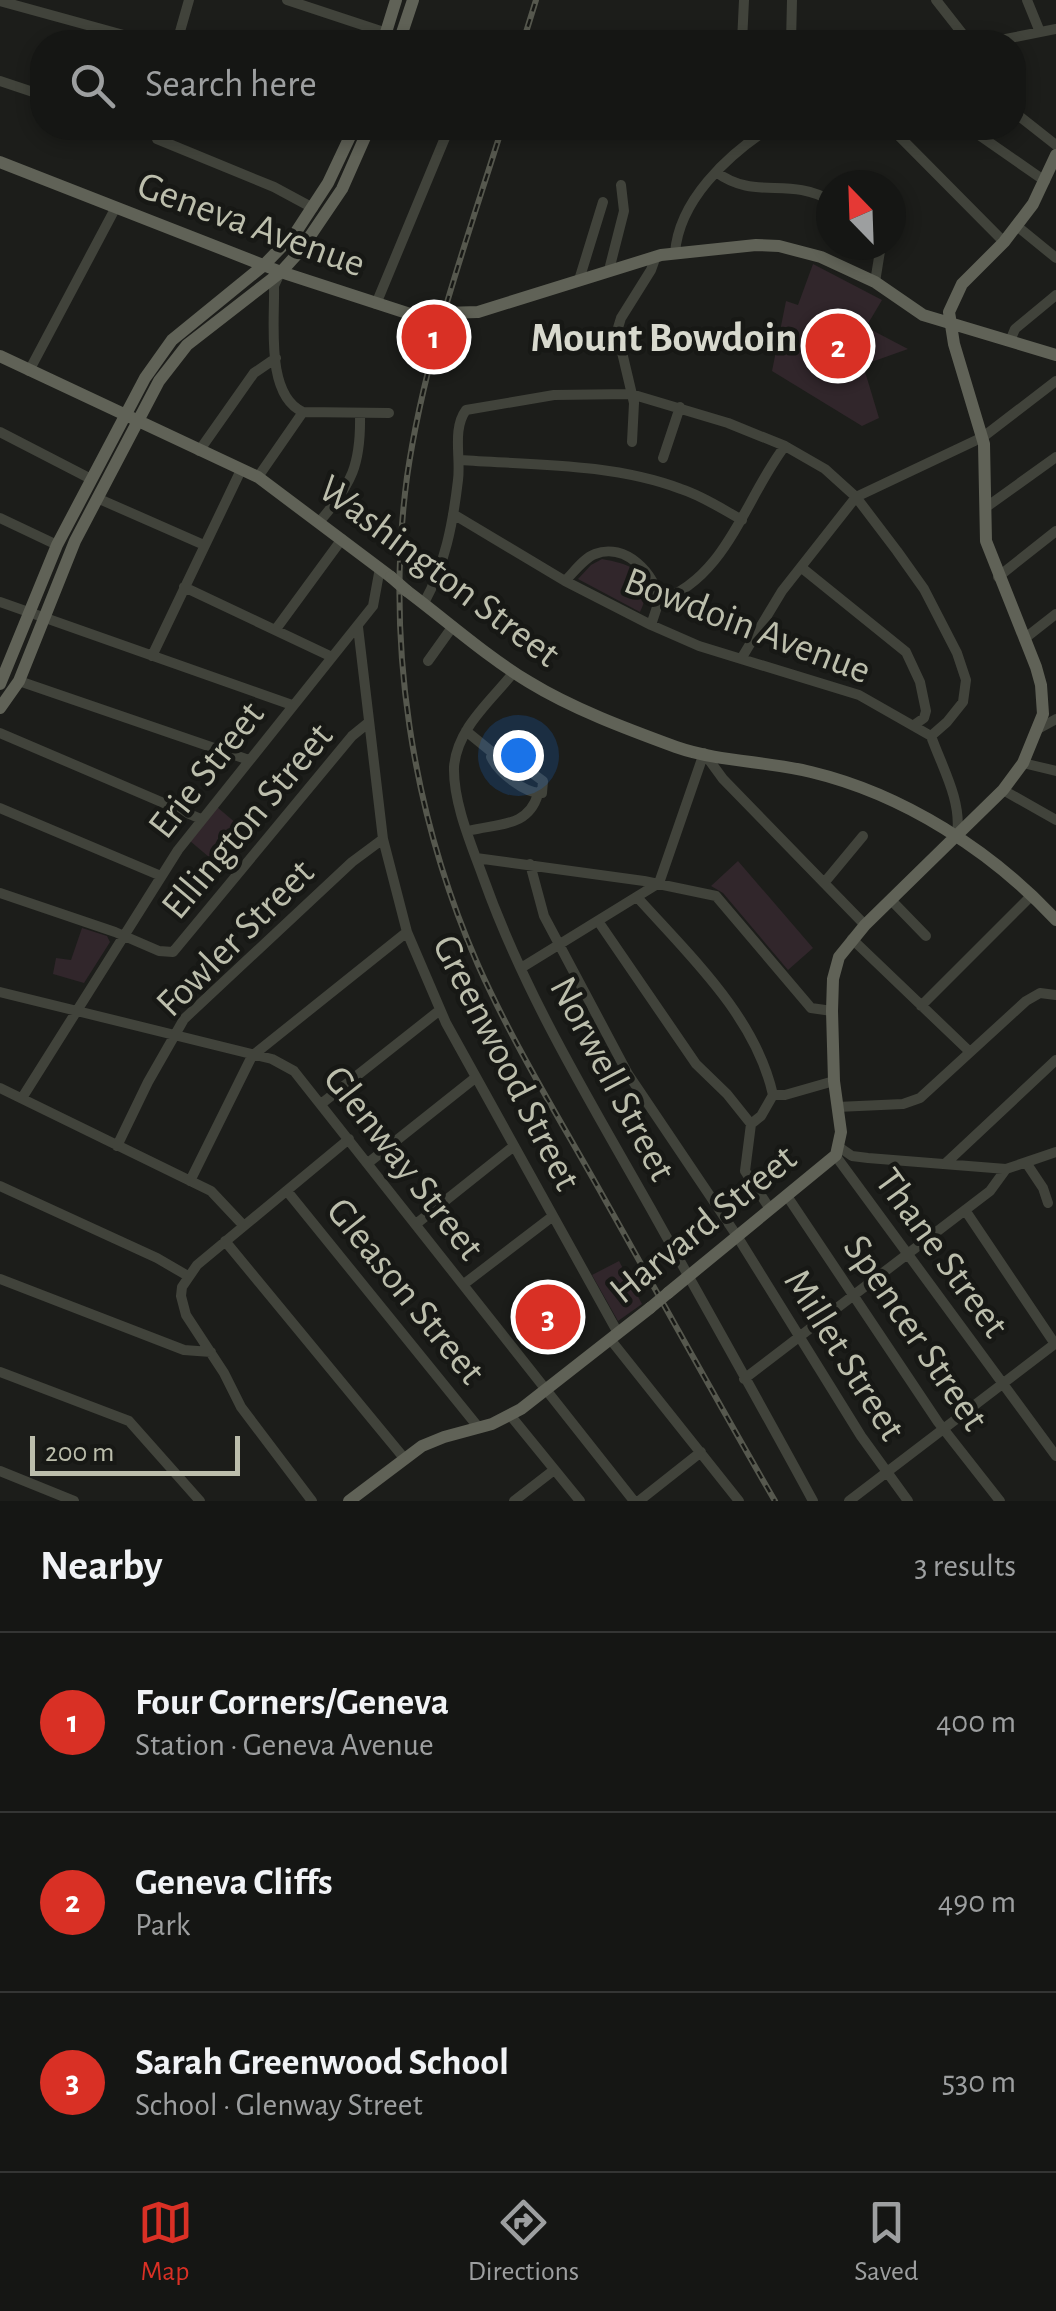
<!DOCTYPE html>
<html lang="en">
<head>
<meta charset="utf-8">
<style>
	:root { --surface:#151614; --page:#1e1f1d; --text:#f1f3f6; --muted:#9d9fa0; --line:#343534; --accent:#d93025 }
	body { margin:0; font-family:"Alegreya Sans",sans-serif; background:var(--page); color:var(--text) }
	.compass { position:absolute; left:816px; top:170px; width:90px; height:90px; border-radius:50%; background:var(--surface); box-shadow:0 5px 15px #0003; rotate:337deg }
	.scale { position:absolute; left:30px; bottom:25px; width:210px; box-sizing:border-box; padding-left:10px; border:5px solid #bcbeac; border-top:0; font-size:28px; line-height:35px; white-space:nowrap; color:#bcbeac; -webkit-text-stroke:8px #171815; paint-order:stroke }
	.you { position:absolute; left:518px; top:755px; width:35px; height:35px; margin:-25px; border:8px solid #fff; border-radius:50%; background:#1a73e8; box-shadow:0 0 0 15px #1a73e833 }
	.badge { display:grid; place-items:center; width:65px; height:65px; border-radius:50%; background:var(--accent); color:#fff; font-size:32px; font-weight:700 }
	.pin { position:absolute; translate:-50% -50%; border:5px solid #fff; box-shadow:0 2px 10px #0006 }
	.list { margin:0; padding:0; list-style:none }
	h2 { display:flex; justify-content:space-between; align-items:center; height:130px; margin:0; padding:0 40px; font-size:42px }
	h2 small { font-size:32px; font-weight:400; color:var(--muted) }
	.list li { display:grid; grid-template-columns:65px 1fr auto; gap:30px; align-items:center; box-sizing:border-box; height:180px; padding:0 40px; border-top:2px solid var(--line) }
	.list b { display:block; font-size:38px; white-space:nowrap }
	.list p { margin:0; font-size:32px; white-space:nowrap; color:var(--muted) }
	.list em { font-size:32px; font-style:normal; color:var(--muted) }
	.icon { flex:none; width:55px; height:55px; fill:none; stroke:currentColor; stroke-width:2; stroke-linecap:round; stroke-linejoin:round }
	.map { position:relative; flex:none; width:1056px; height:1501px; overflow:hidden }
	.search { position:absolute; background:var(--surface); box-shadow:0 5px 15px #0003; left:30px; right:30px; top:30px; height:110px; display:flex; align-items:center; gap:25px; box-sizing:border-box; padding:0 35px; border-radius:40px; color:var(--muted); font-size:38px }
	.sheet { height:670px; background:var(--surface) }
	nav { display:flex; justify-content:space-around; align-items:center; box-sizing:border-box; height:140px; border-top:2px solid var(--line); background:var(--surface); font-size:28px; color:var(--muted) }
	nav a { display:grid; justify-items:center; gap:5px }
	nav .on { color:var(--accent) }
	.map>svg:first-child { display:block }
	.green { fill:#31262b }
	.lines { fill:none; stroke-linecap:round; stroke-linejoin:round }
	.minor { stroke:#41433b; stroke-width:10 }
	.major { stroke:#606257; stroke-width:12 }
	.rail-casing { stroke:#56584e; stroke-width:6 }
	.rail { stroke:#171815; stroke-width:2.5; stroke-dasharray:8; stroke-linecap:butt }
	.major-bridge { stroke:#606257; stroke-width:12 }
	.labels { text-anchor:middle; stroke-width:9; stroke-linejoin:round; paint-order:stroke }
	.street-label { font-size:40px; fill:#bcbeac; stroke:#171815 }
	.neighbourhood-label { font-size:42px; font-weight:bold; fill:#d8d9ce; stroke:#171815 }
</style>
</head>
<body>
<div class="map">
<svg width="1056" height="1501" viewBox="0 0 1056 1501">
	<rect width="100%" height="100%" fill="#1c1d1a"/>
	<path class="green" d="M813 264 882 300 866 327 908 349 863 365 879 418 862 426 772 371 786 301 798 305Z
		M602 559C637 565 657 576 640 612L578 579 591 565Z
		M217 807 237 824 209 857 190 841Z
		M738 861 813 948 788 970 723 893 711 886Z
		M82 928 107 936 110 942 84 983 53 974 56 958 71 960Z
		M619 1261 642 1304 618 1321 592 1275Z"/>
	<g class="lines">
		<path class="minor" d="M287 0 414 42
			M936 0 969 42
			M1027 0 1040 32
			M0 1 149 42
			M177 42 189 0
			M742 42 744 0
			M791 42 792 0
			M990 42 1056 29
			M0 81 42 95
			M1014 112 1056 145
			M130 128 135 129
			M891 128 1004 242
			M976 133 1045 181
			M157 139 274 187 313 208
			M716 172C755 201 789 176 831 201
			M1017 226 1056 258
			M675 253C679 200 727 156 769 128
			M609 270 624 211 621 185
			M579 280 603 202
			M875 282 881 245
			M376 304 449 128
			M1010 341 1015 329 1056 295
			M29 371 116 207
			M303 412 389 413
			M0 432 91 479
			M632 442 634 403 617 331 621 318 651 270 656 256
			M199 451 254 373 276 358
			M663 458 680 407
			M460 460C532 465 612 463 681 489 703 496 722 509 742 520
			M258 477 303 412C265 395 275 322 274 286L280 273
			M97 498 204 545
			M985 508 1056 457
			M453 514 565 581 651 625 699 646 859 695 931 736C942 767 962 801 957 834
			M0 518 57 545
			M320 521C352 484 361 464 360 415
			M802 568 906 652 920 682 926 711 924 718 914 725
			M998 577 1056 531
			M565 581C574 572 584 558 595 554 625 542 656 574 659 601
			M184 587 332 657
			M0 602 292 705
			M424 603C445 565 453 523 458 480 461 458 452 429 466 410L554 395 631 394 728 423 785 446 825 469 856 497 897 551 924 589 957 653 966 680 963 702 947 722 931 736
			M651 625 659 601C727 578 745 498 785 446
			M358 627 383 839 407 932 446 1023 618 1333
			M276 629 342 539
			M1024 639 1056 614
			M152 656 241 470
			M741 659 782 591 856 497 983 437 1056 381
			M428 661 453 626
			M514 672C491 701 457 728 454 767 453 802 471 844 483 877 525 995 590 1101 651 1209 705 1306 760 1403 813 1501
			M19 681 249 760
			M1038 729 1056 719
			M466 731 493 753 491 757C498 772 525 794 542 793L543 781 502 751 493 753
			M0 733 201 819
			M704 753 723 779 865 925
			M1023 763 1056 771
			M1003 790 1056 820
			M0 808 161 876
			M468 831C498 823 528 828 538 794
			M476 858 644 881 716 896 811 1008 832 1011
			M530 864 544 916 628 1074 737 1236 861 1436 908 1501
			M824 883 863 836
			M0 893 115 932 159 951 173 952 352 736 368 723
			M637 897C689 955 756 1017 773 1095
			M892 901 926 936
			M598 921 696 1064 727 1094 751 1124
			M852 939 970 1052
			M521 968 659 883 704 753
			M0 992 272 1059 294 1071 634 1501
			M921 1006 1032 895
			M0 1088 211 1191 243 1225
			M773 1095H785L834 1081
			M22 1098 178 850 373 606 380 568
			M321 1104 440 1010
			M837 1107 903 1104 920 1098 1026 1001 1040 993 1056 995
			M117 1146 148 1082 184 1019 352 862 383 839
			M839 1147 852 1156 868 1158 1006 1169 1056 1152
			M835 1155 1056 1456
			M368 1163 475 1078
			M946 1163 1056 1060
			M1027 1164 1043 1188 1048 1203
			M190 1181 252 1056 407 932
			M0 1186 157 1258 188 1276
			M287 1191 479 1428
			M787 1196 938 1422 1000 1501
			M770 1209 745 1171 751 1124 761 1116 773 1095
			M965 1210 1055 1344
			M416 1224 514 1146
			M225 1241 404 1458
			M0 1279 184 1350 211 1352
			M464 1284 553 1216
			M610 1339 739 1501
			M0 1372 129 1421 200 1501
			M744 1379 990 1191 1006 1169
			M510 1415 580 1501
			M0 1471 74 1501
			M312 1501 241 1407 224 1373 186 1315 181 1296 182 1287 197 1265 349 1139
			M514 1501 554 1470
			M639 1501 701 1452
			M849 1501 1056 1343"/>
		<path class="major" d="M383 42 396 0
			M399 42 413 0
			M0 162 281 272 410 314 478 312 661 255 756 245 779 246 821 257 875 282 923 315 1056 355
			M0 356 258 477 391 577
			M407 591C447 621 486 656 529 682 573 709 627 729 676 747 719 762 767 761 811 772 903 794 992 851 1056 920
			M0 684 57 545 145 378 172 340 264 265 296 232 328 183 354 128
			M0 708 19 681 75 541 159 381 187 345 281 272 300 251 342 189 369 128
			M668 1293 836 1155 841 1132 834 1081 832 1011 833 979 839 957 865 925 1003 790 1023 763 1043 714 1041 685 1036 667 986 541 984 444 954 344 949 312 962 284 1004 242 1033 204 1056 155
			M349 1501 422 1446 444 1437 492 1424 521 1409 650 1308"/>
		<g class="rail-casing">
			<path id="rail" d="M523 42 536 0
				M502 128C466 243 424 358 407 477 385 642 412 814 478 965 514 1046 561 1121 604 1198 661 1299 717 1401 775 1501"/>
		</g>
		<use href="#rail" class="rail"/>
		<path class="major-bridge" d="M391 577 407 591
			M650 1308 668 1293"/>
	</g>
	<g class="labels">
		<g class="street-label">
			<text transform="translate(252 223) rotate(20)" y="14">Geneva Avenue</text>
			<text transform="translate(440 570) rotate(37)" y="14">Washington Street</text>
			<text transform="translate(748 624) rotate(21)" y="14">Bowdoin Avenue</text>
			<text transform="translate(205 769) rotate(-52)" y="14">Erie Street</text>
			<text transform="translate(246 820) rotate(-50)" y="14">Ellington Street</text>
			<text transform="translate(234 937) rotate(-45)" y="14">Fowler Street</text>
			<text transform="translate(508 1062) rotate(63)" y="14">Greenwood Street</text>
			<text transform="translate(614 1078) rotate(62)" y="14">Norwell Street</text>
			<text transform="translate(405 1162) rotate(52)" y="14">Glenway Street</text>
			<text transform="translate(702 1223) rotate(-39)" y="14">Harvard Street</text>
			<text transform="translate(943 1252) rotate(54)" y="14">Thane Street</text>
			<text transform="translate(407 1290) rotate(51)" y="14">Gleason Street</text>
			<text transform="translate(917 1332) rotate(56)" y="14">Spencer Street</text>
			<text transform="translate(846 1354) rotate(58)" y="14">Millet Street</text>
		</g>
		<g class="neighbourhood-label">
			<text x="664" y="351">Mount Bowdoin</text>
		</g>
	</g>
</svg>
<svg class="compass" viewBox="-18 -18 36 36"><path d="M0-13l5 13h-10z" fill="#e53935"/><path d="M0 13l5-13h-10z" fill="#9d9fa0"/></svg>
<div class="scale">200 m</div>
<div class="you"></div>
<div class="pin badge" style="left:434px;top:337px">1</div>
<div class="pin badge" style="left:838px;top:346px">2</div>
<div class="pin badge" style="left:548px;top:1317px">3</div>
<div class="search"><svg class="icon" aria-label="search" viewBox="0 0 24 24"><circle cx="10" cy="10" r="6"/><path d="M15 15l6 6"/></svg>Search here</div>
</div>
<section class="sheet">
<h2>Nearby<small>3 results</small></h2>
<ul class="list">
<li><span class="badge">1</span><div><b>Four Corners/Geneva</b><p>Station · Geneva Avenue</p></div><em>400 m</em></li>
<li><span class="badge">2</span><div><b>Geneva Cliffs</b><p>Park</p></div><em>490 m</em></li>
<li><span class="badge">3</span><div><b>Sarah Greenwood School</b><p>School · Glenway Street</p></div><em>530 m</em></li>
</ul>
</section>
<nav>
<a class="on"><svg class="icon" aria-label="map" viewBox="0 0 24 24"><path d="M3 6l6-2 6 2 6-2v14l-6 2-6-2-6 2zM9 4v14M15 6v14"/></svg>Map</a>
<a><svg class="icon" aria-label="directions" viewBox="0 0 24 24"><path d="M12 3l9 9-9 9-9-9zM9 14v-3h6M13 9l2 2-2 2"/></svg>Directions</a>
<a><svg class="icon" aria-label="saved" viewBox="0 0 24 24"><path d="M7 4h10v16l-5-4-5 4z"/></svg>Saved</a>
</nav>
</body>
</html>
